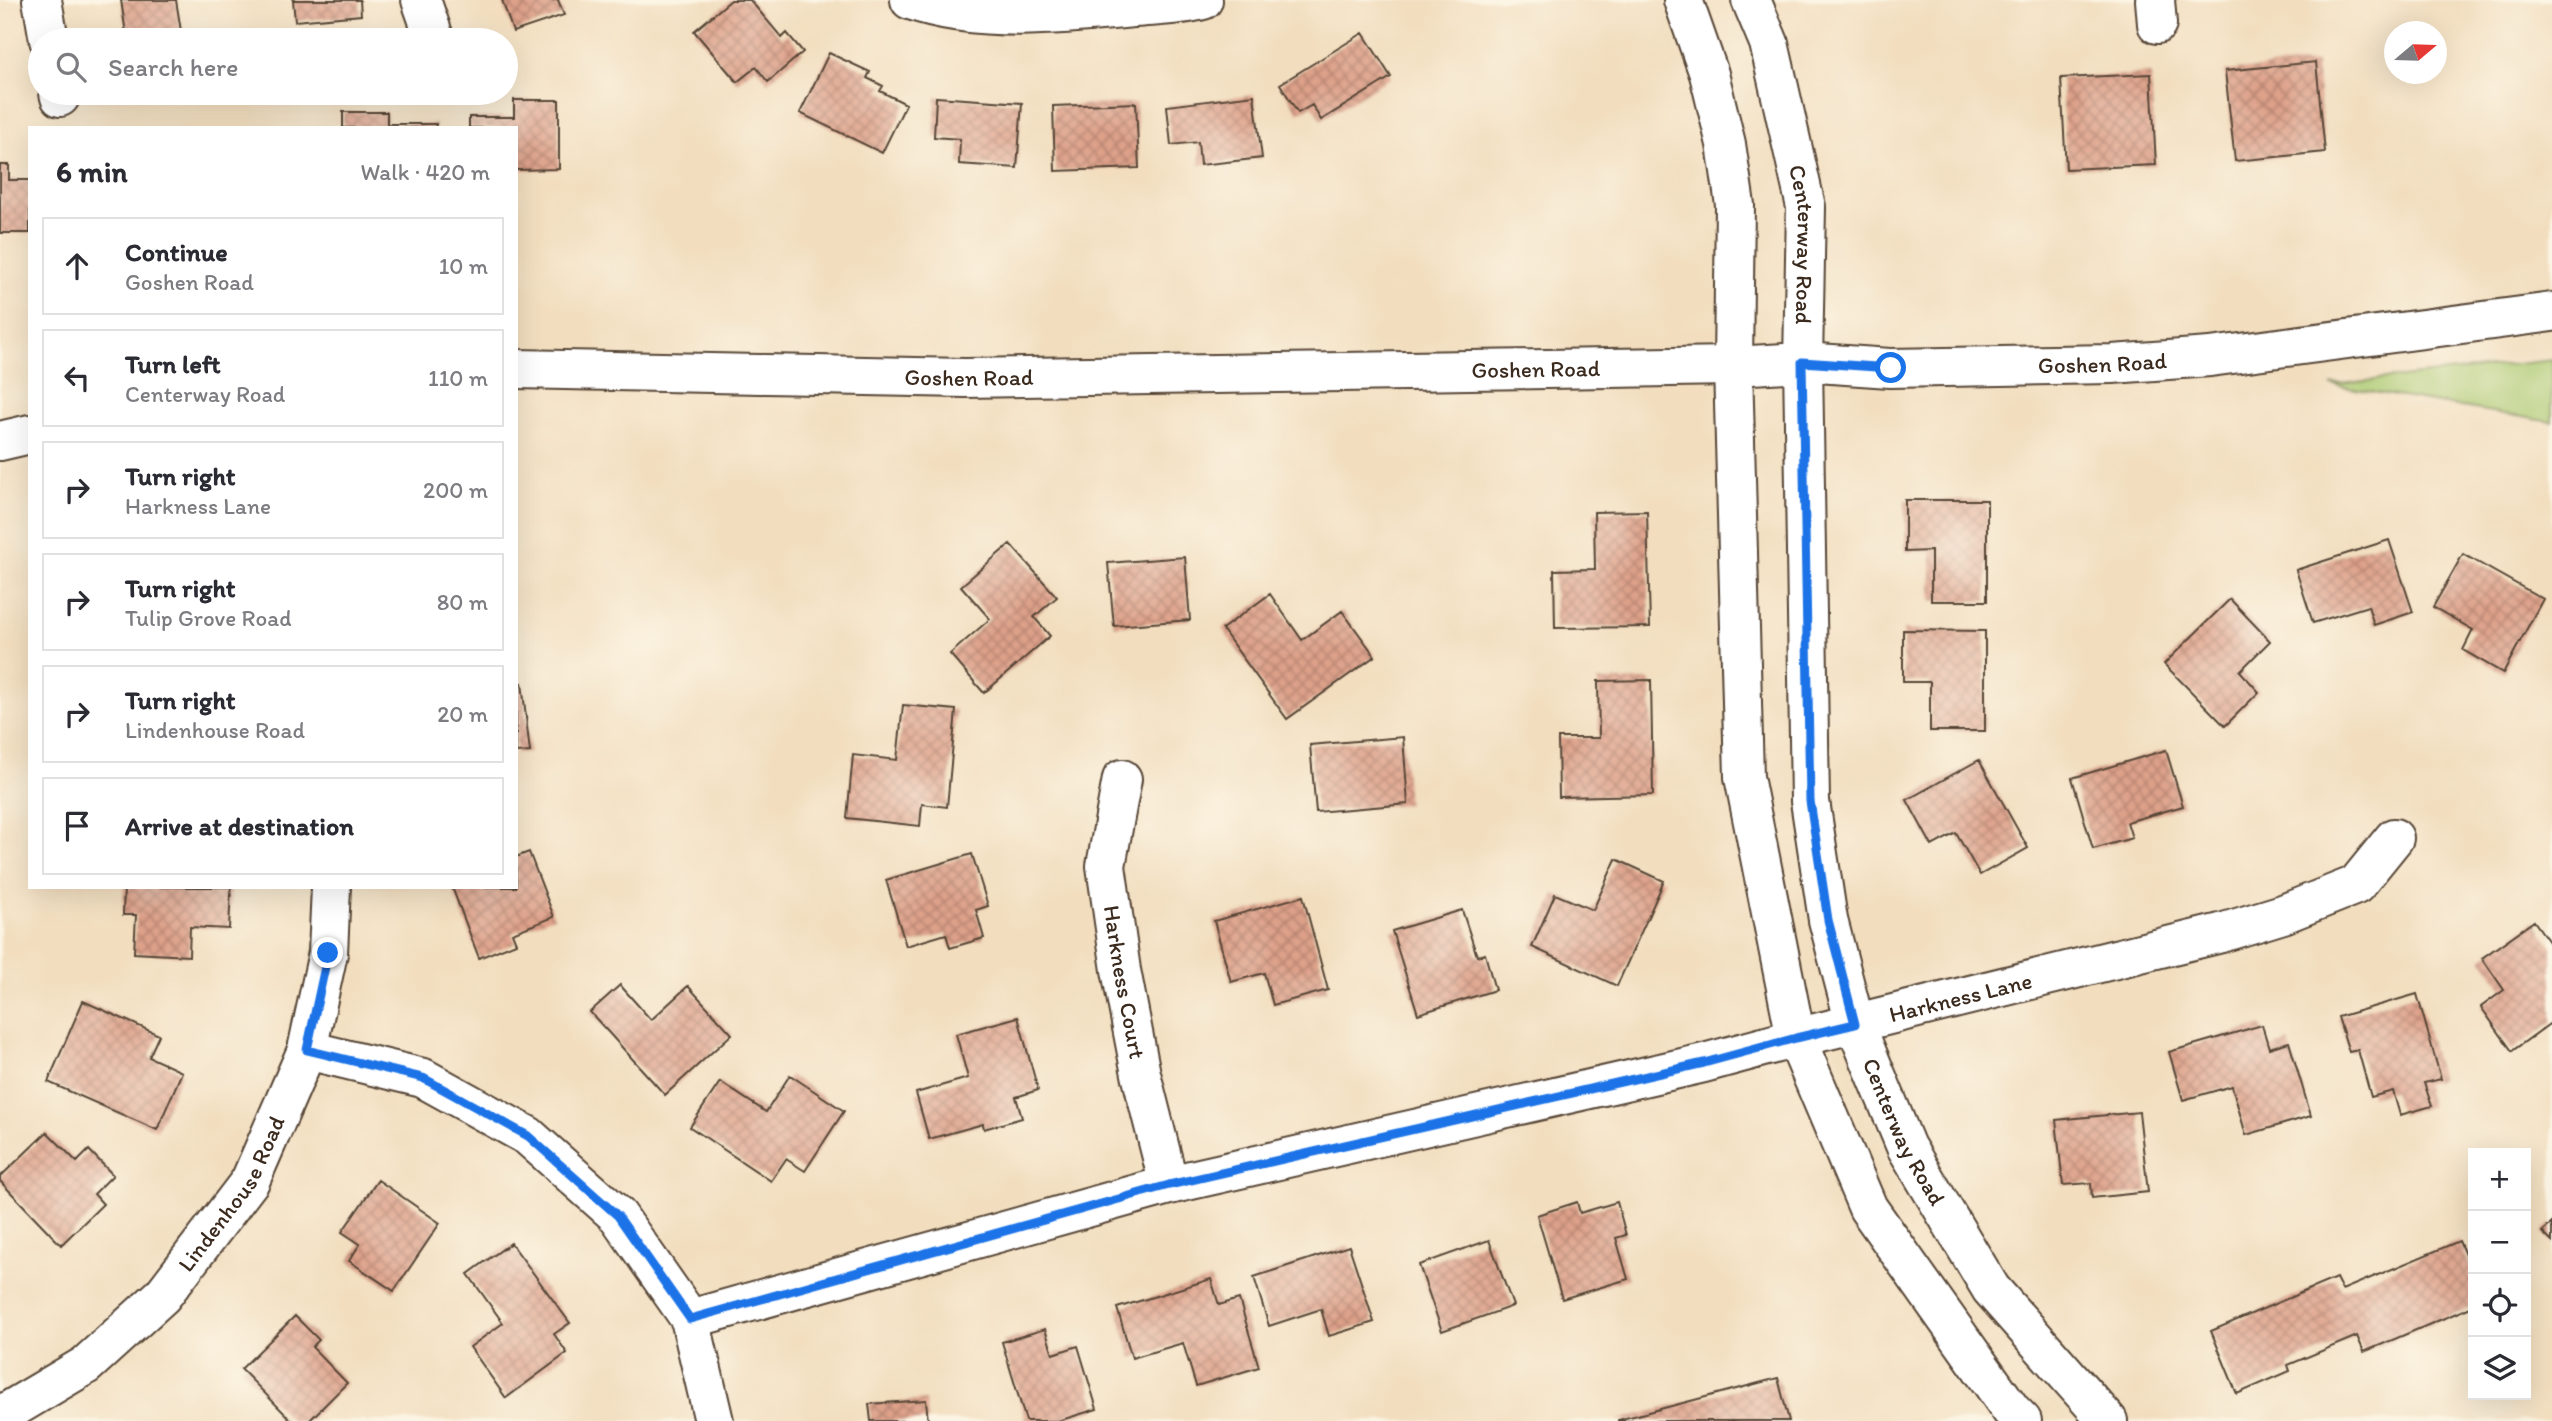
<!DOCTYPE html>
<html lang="en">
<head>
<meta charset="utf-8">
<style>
	:root { --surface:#fff; --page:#f2f2f3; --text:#2b2b33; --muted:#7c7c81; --line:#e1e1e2 }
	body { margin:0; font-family:Itim,sans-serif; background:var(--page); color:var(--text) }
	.controls { position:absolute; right:21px; bottom:21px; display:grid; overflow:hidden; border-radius:0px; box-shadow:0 7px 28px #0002 }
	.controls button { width:63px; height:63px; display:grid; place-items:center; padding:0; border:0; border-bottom:2px solid var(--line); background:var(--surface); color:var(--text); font:35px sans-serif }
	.compass { position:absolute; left:2384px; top:21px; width:63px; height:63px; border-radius:50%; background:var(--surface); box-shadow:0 7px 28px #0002; rotate:71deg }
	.stop { position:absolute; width:21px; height:21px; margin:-16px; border:5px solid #1a73e8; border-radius:50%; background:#fff }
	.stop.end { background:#1a73e8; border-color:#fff; box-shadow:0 2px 7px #0008 }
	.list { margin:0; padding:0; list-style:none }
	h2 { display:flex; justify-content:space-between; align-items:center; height:91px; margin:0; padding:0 28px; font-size:30px }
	h2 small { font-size:23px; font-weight:400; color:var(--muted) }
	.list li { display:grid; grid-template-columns:46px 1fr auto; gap:21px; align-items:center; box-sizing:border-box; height:98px; margin:0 14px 14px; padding:0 14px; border:2px solid var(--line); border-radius:0px }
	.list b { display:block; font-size:26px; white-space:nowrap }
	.list p { margin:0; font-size:23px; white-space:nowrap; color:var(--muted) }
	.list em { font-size:23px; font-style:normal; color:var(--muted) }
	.icon { flex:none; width:38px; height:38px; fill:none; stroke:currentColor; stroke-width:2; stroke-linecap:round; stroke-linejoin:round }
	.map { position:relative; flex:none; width:2552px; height:1421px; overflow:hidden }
	.search { position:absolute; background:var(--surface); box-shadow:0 7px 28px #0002; left:28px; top:28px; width:490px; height:77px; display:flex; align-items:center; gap:18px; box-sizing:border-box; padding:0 24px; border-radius:38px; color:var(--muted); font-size:26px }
	.panel { position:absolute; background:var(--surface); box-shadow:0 7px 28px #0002; left:28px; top:126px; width:490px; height:763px; border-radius:0px }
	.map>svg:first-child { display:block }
	.grass { fill:#abc971; stroke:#737a48; stroke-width:2 }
	.building { fill:url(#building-cross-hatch) }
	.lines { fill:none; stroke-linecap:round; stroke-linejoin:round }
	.minor-casing { stroke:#564536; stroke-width:42 }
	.minor { stroke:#fff; stroke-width:38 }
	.route { stroke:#1a73e8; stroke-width:9 }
	.labels { text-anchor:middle; stroke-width:5; stroke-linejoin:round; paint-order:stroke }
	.street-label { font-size:23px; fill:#3b2a1e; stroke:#fcf5e5 }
</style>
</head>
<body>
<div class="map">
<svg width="2552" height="1421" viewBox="0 0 2552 1421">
	<defs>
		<pattern id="building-cross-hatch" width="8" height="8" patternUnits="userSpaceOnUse" patternTransform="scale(1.75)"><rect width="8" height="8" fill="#dea18a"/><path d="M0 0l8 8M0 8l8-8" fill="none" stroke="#b58370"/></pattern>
	</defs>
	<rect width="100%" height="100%" fill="#fcf5e5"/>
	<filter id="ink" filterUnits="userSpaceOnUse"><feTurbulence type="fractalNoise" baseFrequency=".0143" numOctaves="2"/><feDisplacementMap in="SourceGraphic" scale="14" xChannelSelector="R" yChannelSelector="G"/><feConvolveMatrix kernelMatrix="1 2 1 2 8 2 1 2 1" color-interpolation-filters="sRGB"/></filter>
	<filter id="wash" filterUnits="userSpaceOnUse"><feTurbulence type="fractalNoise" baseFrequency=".00686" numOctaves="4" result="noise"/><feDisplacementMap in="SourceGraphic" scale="28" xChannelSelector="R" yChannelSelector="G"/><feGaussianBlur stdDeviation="1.57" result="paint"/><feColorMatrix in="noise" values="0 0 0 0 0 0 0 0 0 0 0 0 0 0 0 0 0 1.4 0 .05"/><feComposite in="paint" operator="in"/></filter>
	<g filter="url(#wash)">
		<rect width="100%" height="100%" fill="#f2debf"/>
		<path class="grass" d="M2552 360V422L2331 385Z"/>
		<g id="blocks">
			<path class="building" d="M121 0H176L181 31 127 40Z
				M293 0H360L361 15 295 21Z
				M502 0H558L564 15 513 32Z
				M731 0H750L782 38 787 33 803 52 768 82 756 67 737 82 694 31Z
				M1363 33 1391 77 1321 120 1312 105 1298 113 1280 84Z
				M829 53 870 72 867 78 883 86 880 91 906 104 882 153 800 113Z
				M2316 62 2325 152 2235 161 2225 71Z
				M2151 74 2156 165 2066 169 2061 78Z
				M1254 95 1262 158 1200 165 1198 142 1171 145 1167 106Z
				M936 97 1022 103 1017 168 959 164 960 139 934 137Z
				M514 100H559V169L516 170V128H469V117H514Z
				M1136 103 1139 168 1055 171 1053 106Z
				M343 112H387V124H436L435 128H343Z
				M0 165H9V180H30V233H0Z
				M1905 500H1987V601H1931V551L1905 552Z
				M1647 511 1650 627 1555 628 1554 570 1595 569 1594 512Z
				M2389 540 2413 612 2374 625 2368 606 2313 623 2296 570Z
				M1010 544 1057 597 1034 617 1050 636 984 693 950 654 990 619 961 586Z
				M2463 554 2543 599 2503 673 2463 650 2473 630 2433 607Z
				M1185 557 1190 620 1114 626 1108 563Z
				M1270 594 1302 640 1342 611 1375 656 1287 719 1222 629Z
				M2230 599 2270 641 2240 671 2259 692 2225 726 2164 664Z
				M1903 630 1985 631V731H1930V682H1903Z
				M1651 680 1653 795 1559 797 1558 738H1599L1598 681Z
				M516 683H522L530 752 516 753Z
				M903 705 956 710 947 807 922 804 920 826 847 818 853 755 897 760Z
				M1403 737 1408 804 1316 812 1310 745Z
				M2166 750 2183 806 2127 822 2132 838 2093 849 2072 778Z
				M1979 760 2028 848 1980 875 1956 833 1932 846 1907 800Z
				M529 852 554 917 512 933 516 943 479 958 452 887H516V857Z
				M972 854 988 906 976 910 984 938 950 948 946 934 906 946 886 880Z
				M1616 859 1664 881 1617 986 1532 947 1555 894 1593 910Z
				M124 887H231L229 929 190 927 189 956 134 953 136 915H123Z
				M1303 896 1328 990 1273 1005 1264 973 1231 982 1214 921Z
				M1462 910 1477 956 1485 954 1495 990 1418 1014 1392 931Z
				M2534 921 2552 946V1022L2512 1051 2481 1007 2504 990 2482 958Z
				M620 985 651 1020 688 986 732 1034 665 1095 590 1012Z
				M2417 994 2441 1079 2424 1083 2432 1106 2400 1115 2393 1091 2371 1097 2358 1050 2349 1052 2338 1017Z
				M83 1001 159 1035 149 1057 182 1072 157 1130 48 1082Z
				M1018 1017 1038 1090 1016 1097 1022 1118 984 1129 983 1124 929 1139 916 1093 968 1078 956 1034Z
				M2262 1025 2269 1048 2289 1042 2311 1116 2246 1135 2232 1086 2183 1100 2169 1052Z
				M790 1075 844 1111 805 1171 786 1159 771 1181 690 1127 720 1082 766 1112Z
				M2139 1112 2148 1192 2092 1198 2091 1183 2063 1185 2056 1120Z
				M47 1132 77 1162 89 1150 113 1175 94 1194 103 1204 61 1245 0 1181V1177Z
				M378 1180 440 1223 394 1291 349 1261 360 1244 342 1232Z
				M1577 1202 1580 1213 1617 1202 1626 1235 1616 1238 1628 1279 1562 1299 1537 1215Z
				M2552 1223V1242L2542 1232Z
				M1489 1240 1513 1306 1442 1331 1419 1265Z
				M2459 1241 2473 1273V1306L2364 1352 2357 1336 2288 1365 2290 1371 2237 1394 2211 1331 2336 1278 2342 1290Z
				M511 1243 570 1323 554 1334 567 1353 506 1398 470 1347 503 1323 468 1274Z
				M1349 1246 1374 1322 1329 1336 1321 1309 1269 1326 1254 1277Z
				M1211 1279 1219 1305 1239 1299 1259 1367 1196 1386 1183 1343 1132 1358 1117 1308Z
				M295 1316 319 1340 312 1347 347 1383 309 1421H292L241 1369Z
				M1045 1329 1053 1354 1078 1346 1097 1409 1058 1421H1026L1002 1342Z
				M1778 1378 1789 1421H1618V1420Z
				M926 1400 928 1421H871L869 1404Z"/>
		</g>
	</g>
	<g filter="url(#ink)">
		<use href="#blocks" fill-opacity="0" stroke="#564536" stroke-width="2"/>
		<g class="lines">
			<g class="minor-casing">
				<g id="minor">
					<path d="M42 0 49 40"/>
					<path d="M421 0 435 40"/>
					<path d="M910 0C976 24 1064 15 1134 8 1157 6 1181 6 1203 0"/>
					<path d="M1683 0 1709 74 1726 144 1735 205 1733 366 1744 777 1796 1038 1868 1208 2011 1410 2022 1421"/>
					<path id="s1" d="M1751 0 1769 43 1806 207 1803 362 1810 801 1828 920 1855 1024 1906 1147 1991 1289 2108 1421"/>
					<path d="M2155 0 2157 24"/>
					<path d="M59 93 60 97"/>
					<path id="s2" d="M516 369 965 378 1733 366 1803 362 1890 368 2112 364 2210 357 2552 312"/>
					<path d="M0 441 30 434"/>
					<path id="s3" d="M1122 779 1106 866 1121 970 1141 1074 1169 1185"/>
					<path d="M307 1050 423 1078 528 1136 618 1216 690 1319 714 1421"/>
					<path id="s4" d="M690 1319 1169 1185 1704 1063 1796 1038 2221 933 2283 914 2356 885 2394 838"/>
					<path id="s5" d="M0 1416 86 1365 162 1296 250 1181 307 1050 328 953 331 887"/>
				</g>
			</g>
			<use href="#minor" class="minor"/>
		</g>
	</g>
	<g class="lines" filter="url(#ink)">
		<path class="route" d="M328 953 307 1050 423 1078 528 1136 618 1216 690 1319 1169 1185 1704 1063 1796 1038 1855 1024 1828 920 1810 801 1802 362 1891 368"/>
	</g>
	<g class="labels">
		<g class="street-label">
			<text dy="8" stroke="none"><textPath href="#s1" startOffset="252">Centerway Road</textPath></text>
			<text dy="8" stroke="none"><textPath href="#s2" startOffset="1587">Goshen Road</textPath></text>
			<text dy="8" stroke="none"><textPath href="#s2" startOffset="1020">Goshen Road</textPath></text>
			<text dy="8" stroke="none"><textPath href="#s2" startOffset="453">Goshen Road</textPath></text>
			<text dy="8" stroke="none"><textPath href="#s3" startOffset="206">Harkness Court</textPath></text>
			<text dy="8" stroke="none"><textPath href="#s4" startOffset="1311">Harkness Lane</textPath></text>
			<text dy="8" stroke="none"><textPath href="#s1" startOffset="1155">Centerway Road</textPath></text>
			<text dy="8" stroke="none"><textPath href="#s5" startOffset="327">Lindenhouse Road</textPath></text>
		</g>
	</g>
</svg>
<div class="controls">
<button>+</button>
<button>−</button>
<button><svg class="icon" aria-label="locate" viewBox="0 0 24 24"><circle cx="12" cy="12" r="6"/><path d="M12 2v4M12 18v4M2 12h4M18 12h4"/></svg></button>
<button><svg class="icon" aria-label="layers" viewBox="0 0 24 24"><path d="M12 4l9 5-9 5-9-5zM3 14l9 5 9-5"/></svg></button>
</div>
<svg class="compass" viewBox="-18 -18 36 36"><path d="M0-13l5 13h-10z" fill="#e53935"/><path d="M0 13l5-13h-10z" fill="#7c7c81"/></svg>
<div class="stop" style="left:1891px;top:368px"></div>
<div class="stop end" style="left:328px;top:953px"></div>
<div class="search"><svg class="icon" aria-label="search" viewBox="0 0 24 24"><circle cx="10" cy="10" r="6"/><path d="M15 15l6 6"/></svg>Search here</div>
<section class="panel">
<h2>6 min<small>Walk · 420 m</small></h2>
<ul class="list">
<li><svg class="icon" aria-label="ahead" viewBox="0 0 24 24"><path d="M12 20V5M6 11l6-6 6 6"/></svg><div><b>Continue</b><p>Goshen Road</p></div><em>10 m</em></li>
<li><svg class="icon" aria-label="left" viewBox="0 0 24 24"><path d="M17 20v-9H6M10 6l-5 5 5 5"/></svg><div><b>Turn left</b><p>Centerway Road</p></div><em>110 m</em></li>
<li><svg class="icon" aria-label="right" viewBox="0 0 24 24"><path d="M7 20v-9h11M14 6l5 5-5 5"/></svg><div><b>Turn right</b><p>Harkness Lane</p></div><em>200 m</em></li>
<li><svg class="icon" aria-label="right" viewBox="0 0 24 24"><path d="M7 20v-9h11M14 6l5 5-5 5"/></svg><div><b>Turn right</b><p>Tulip Grove Road</p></div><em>80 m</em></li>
<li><svg class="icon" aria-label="right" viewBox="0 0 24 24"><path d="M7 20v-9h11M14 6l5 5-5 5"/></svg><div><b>Turn right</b><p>Lindenhouse Road</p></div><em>20 m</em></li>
<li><svg class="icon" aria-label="arrive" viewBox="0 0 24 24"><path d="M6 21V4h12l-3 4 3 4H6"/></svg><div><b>Arrive at destination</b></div></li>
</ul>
</section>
</div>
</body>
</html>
